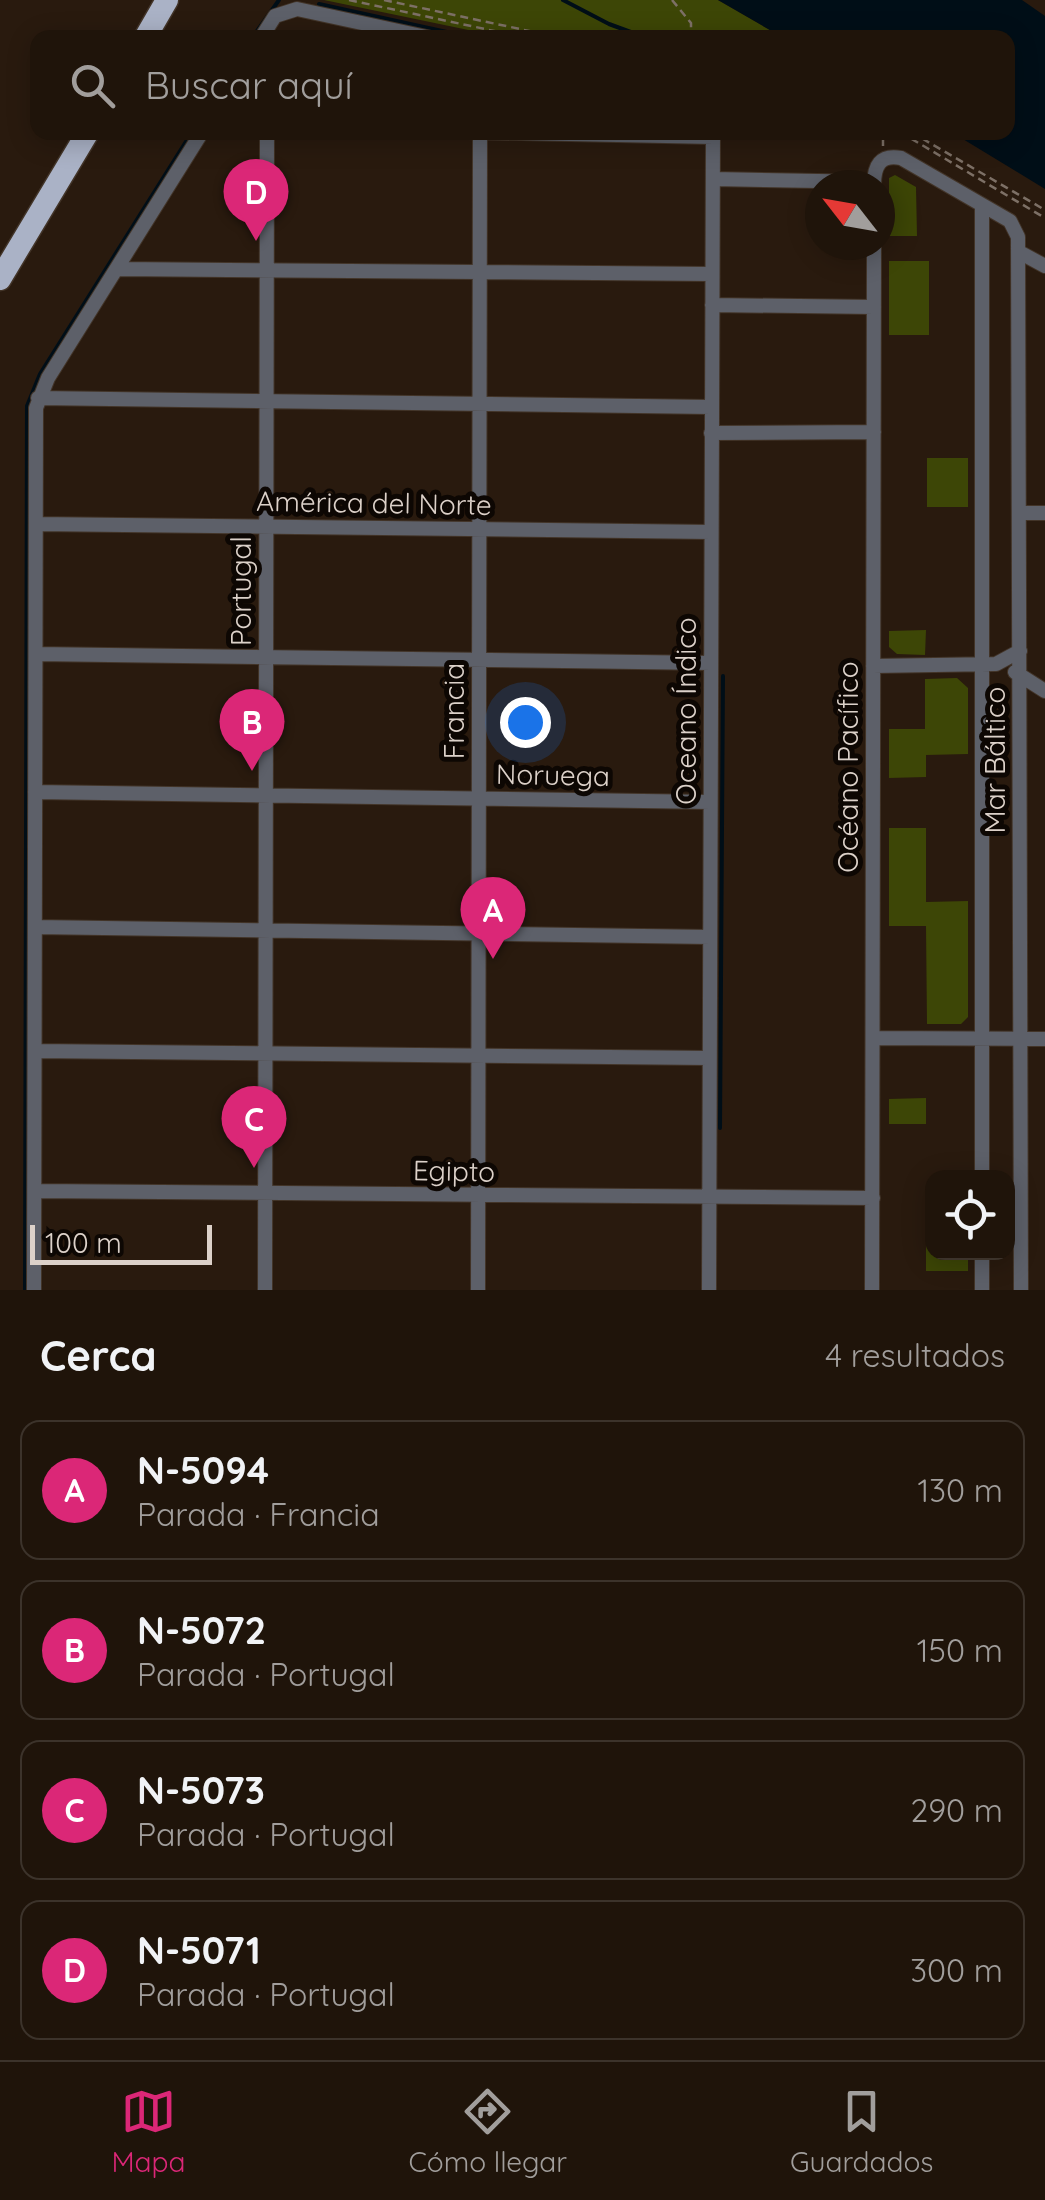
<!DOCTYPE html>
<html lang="es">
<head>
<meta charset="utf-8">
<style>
	:root { --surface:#1f140a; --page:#271d13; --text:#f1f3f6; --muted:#a19e9c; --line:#3c332b; --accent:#db2777 }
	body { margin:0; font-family:Quicksand,sans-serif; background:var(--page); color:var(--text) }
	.controls { position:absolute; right:30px; bottom:30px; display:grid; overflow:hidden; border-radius:20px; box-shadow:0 5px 25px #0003 }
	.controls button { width:90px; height:90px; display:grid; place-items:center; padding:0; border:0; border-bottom:2px solid var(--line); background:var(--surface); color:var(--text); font:50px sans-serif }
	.compass { position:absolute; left:805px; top:170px; width:90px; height:90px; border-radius:50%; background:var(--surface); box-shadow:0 5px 25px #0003; rotate:301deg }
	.scale { position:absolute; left:30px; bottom:25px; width:182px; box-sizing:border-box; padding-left:10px; border:5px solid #dcd1c9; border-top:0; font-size:28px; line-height:35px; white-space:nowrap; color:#dcd1c9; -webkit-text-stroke:8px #0d0703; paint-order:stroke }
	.you { position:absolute; left:525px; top:722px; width:35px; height:35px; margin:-25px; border:8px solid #fff; border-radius:50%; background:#1a73e8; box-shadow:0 0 0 15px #1a73e833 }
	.badge { display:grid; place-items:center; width:65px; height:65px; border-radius:50%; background:var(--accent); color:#fff; font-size:32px; font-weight:700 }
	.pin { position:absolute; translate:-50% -82px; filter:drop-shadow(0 2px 5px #0008) }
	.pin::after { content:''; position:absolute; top:52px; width:35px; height:30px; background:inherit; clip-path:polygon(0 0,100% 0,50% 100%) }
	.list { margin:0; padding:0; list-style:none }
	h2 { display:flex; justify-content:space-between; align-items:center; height:130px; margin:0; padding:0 40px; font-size:42px }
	h2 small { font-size:32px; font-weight:400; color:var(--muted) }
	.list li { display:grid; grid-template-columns:65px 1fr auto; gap:30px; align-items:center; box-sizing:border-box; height:140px; margin:0 20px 20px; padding:0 20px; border:2px solid var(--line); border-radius:20px }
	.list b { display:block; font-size:38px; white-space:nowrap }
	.list p { margin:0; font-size:32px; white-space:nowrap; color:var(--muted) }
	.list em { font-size:32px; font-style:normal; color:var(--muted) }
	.icon { flex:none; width:55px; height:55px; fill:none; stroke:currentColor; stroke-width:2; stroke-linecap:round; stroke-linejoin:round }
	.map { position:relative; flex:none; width:1045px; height:1290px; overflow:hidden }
	.search { position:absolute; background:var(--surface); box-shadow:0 5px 25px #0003; left:30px; right:30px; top:30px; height:110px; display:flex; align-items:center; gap:25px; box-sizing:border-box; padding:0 35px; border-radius:20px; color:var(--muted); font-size:38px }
	.sheet { height:770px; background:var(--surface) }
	nav { display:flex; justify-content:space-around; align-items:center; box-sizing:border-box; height:140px; border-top:2px solid var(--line); background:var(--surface); font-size:28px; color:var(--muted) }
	nav a { display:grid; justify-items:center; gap:5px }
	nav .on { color:var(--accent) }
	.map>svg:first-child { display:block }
	.green { fill:#3d4606 }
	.water { fill:#000e17 }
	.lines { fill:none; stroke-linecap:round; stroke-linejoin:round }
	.stream { stroke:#000e17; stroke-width:4 }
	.minor-casing { stroke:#423428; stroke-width:16 }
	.trunk-casing { stroke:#423428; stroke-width:25 }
	.path { stroke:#7d7066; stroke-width:2.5; stroke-dasharray:8 5; stroke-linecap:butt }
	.minor { stroke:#5d6069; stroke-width:14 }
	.trunk { stroke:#aab2c6; stroke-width:22 }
	.labels { text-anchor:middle; stroke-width:10; stroke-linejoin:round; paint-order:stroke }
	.street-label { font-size:28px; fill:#dcd1c9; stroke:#0d0703 }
</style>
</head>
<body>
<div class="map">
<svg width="1045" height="1290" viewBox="0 0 1045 1290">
	<rect width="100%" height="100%" fill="#291a0e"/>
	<path class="green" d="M324 0H718L782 37H502Z
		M895 175 916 187 917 236H889V178Z
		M889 261H929V335H889Z
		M927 458H968V507H927Z
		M926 630 925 655 897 654 889 647V631Z
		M957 678 968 688V754L926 755V777L889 778V729H925V679Z
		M889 828H926V902L968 901V1017L961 1024H927L926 926H889Z
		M926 1098V1124H889V1099Z
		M926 1246H932V1252L968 1253V1271H926Z"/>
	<path class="water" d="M718 0H1022L1045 16V189L953 133 1008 132V38L782 37Z"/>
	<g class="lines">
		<path class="stream" d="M563 0 609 24 647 38
			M319 4 474 38
			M252 38 279 0
			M720 1128 723 676
			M25 1290 27 406 40 374 192 132"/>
		<g class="minor-casing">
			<path id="minor" d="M261 38 275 16 297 9 431 38
				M467 132 713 137
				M713 179 874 182
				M874 185C874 166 880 154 901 158L1010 221 1018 237 1021 1290
				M982 205V1178
				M1019 252 1045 266
				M118 269 712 274
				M712 305 874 307
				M38 398 711 407
				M711 433 874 432
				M1019 513H1045
				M36 524 711 532
				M36 654 711 663
				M873 666 996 664 1020 651
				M1015 672 1045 691
				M35 792 710 802
				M35 927 710 937
				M873 1038 1045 1039
				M35 1051 709 1058
				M35 1191 873 1198
				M982 1252V1290
				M34 1290 36 408 48 378 202 132
				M265 1290 267 132
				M478 1290 480 132
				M709 1290 713 132
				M872 1290 874 245"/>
		</g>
		<g class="trunk-casing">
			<path id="trunk" d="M145 38 167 0
				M0 279 88 132"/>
		</g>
		<path class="path" d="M349 0 527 38
			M384 0 562 38
			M672 0 691 23V38
			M900 132 1045 218
			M911 132 1045 210
			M883 146V132"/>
		<use href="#minor" class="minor"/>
		<use href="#trunk" class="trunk"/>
	</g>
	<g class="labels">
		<g class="street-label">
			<text transform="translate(374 503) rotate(1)" y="10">América del Norte</text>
			<text transform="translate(241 591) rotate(-90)" y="10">Portugal</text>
			<text transform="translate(454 711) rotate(-90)" y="10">Francia</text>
			<text transform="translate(686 711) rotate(-90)" y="10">Oceano Índico</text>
			<text transform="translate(995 760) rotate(-90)" y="10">Mar Báltico</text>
			<text transform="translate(848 767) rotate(-90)" y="10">Océano Pacífico</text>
			<text transform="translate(553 775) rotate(1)" y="10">Noruega</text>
			<text transform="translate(454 1171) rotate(1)" y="10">Egipto</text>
		</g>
	</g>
</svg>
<div class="controls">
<button><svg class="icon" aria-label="locate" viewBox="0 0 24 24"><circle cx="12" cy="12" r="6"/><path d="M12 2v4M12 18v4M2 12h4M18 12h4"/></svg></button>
</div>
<svg class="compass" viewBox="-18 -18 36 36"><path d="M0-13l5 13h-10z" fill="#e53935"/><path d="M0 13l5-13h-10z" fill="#a19e9c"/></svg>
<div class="scale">100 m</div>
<div class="you"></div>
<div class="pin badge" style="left:493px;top:959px">A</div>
<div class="pin badge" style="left:252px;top:771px">B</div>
<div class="pin badge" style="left:254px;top:1168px">C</div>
<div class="pin badge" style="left:256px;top:241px">D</div>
<div class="search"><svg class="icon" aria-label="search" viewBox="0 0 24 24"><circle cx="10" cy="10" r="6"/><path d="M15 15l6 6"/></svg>Buscar aquí</div>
</div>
<section class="sheet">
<h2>Cerca<small>4 resultados</small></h2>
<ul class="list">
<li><span class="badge">A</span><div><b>N-5094</b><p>Parada · Francia</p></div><em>130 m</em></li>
<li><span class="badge">B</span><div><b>N-5072</b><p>Parada · Portugal</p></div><em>150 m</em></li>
<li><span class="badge">C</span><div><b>N-5073</b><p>Parada · Portugal</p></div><em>290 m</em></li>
<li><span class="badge">D</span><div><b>N-5071</b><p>Parada · Portugal</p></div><em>300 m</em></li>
</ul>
</section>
<nav>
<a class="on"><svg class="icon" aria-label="map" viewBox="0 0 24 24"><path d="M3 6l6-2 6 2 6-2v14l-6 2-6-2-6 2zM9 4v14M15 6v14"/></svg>Mapa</a>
<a><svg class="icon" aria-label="directions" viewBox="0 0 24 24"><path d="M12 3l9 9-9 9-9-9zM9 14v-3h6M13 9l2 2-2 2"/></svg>Cómo llegar</a>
<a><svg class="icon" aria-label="saved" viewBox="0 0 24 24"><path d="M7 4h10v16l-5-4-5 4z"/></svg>Guardados</a>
</nav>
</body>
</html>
